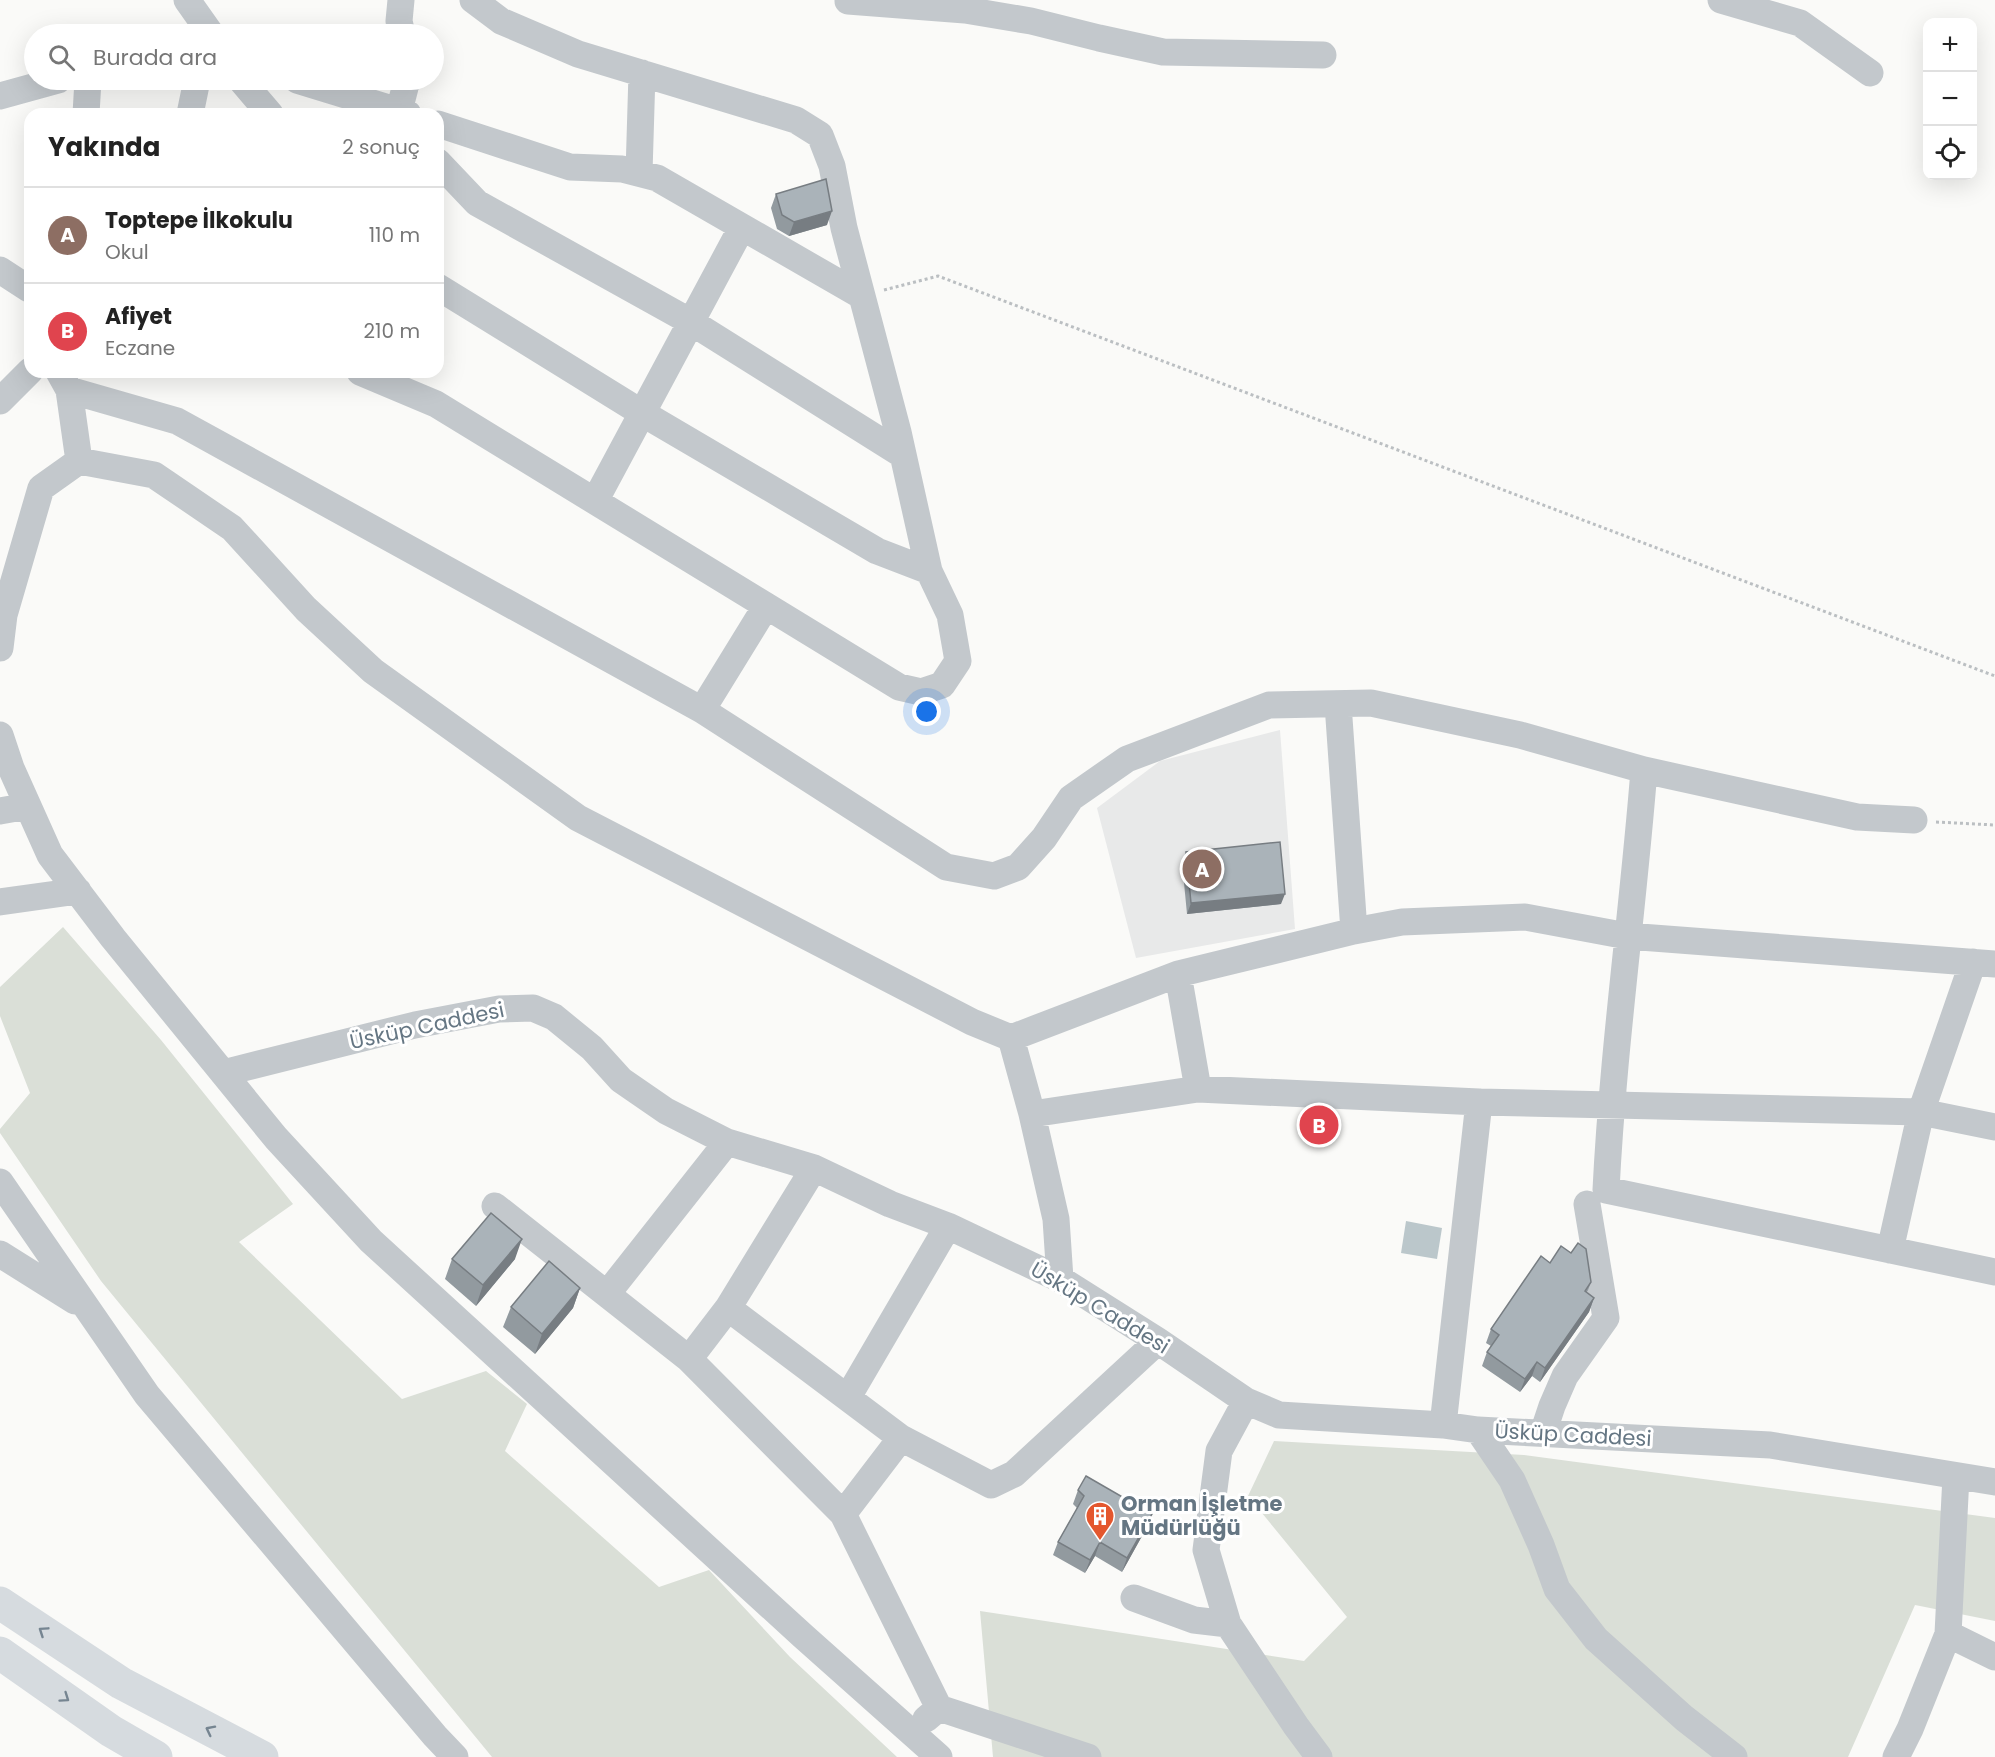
<!DOCTYPE html>
<html lang="tr">
<head>
<meta charset="utf-8">
<style>
	:root { --surface:#fff; --page:#f2f2f2; --text:#222; --muted:#767676; --line:#e0e0e0; --accent:#ea580c }
	body { margin:0; font-family:Poppins,sans-serif; background:var(--page); color:var(--text) }
	.controls { position:absolute; right:18px; top:18px; display:grid; overflow:hidden; border-radius:12px; box-shadow:0 6px 24px #0002 }
	.controls button { width:54px; height:54px; display:grid; place-items:center; padding:0; border:0; border-bottom:2px solid var(--line); background:var(--surface); color:var(--text); font:30px sans-serif }
	.you { position:absolute; left:927px; top:712px; width:21px; height:21px; margin:-15px; border:4px solid #fff; border-radius:50%; background:#1a73e8; box-shadow:0 0 0 9px #1a73e833 }
	.badge { display:grid; place-items:center; width:39px; height:39px; border-radius:50%; background:var(--accent); color:#fff; font-size:20px; font-weight:700 }
	.pin { position:absolute; translate:-50% -50%; border:3px solid #fff; box-shadow:0 2px 6px #0006 }
	.list { margin:0; padding:0; list-style:none }
	h2 { display:flex; justify-content:space-between; align-items:center; height:78px; margin:0; padding:0 24px; font-size:26px }
	h2 small { font-size:20px; font-weight:400; color:var(--muted) }
	.list li { display:grid; grid-template-columns:39px 1fr auto; gap:18px; align-items:center; box-sizing:border-box; height:96px; padding:0 24px; border-top:2px solid var(--line) }
	.list b { display:block; font-size:22px; white-space:nowrap }
	.list p { margin:0; font-size:20px; white-space:nowrap; color:var(--muted) }
	.list em { font-size:20px; font-style:normal; color:var(--muted) }
	.icon { flex:none; width:33px; height:33px; fill:none; stroke:currentColor; stroke-width:2; stroke-linecap:round; stroke-linejoin:round }
	.map { position:relative; flex:none; width:1995px; height:1757px; overflow:hidden }
	.search { position:absolute; background:var(--surface); box-shadow:0 6px 24px #0002; left:24px; top:24px; width:420px; height:66px; display:flex; align-items:center; gap:15px; box-sizing:border-box; padding:0 21px; border-radius:33px; color:var(--muted); font-size:22px }
	.panel { position:absolute; background:var(--surface); box-shadow:0 6px 24px #0002; left:24px; top:108px; width:420px; height:270px; border-radius:18px }
	.map>svg:first-child { display:block }
	.built { fill:#e8e9e9 }
	.green { fill:#dadfd7 }
	.water { fill:#bbc7cb }
	.lines { fill:none; stroke-linecap:round; stroke-linejoin:round }
	.path { stroke:#bbbfc2; stroke-width:3; stroke-dasharray:3 3; stroke-linecap:butt }
	.minor { stroke:#c3c8cc; stroke-width:27 }
	.major { stroke:#d6dbdf; stroke-width:33 }
	.wall { fill:#929a9f }
	.shaded-wall { fill:#777d82 }
	.building { fill:#aab3b9; stroke:#777d82; stroke-width:1.5 }
	.oneway { stroke:#768591 }
	.labels { text-anchor:middle; stroke-width:6; stroke-linejoin:round; paint-order:stroke }
	.street-label { font-size:21px; fill:#657683; stroke:#fff }
	.poi-label { font-size:21px; font-weight:bold; fill:#657683; stroke:#fff; text-anchor:start }
</style>
</head>
<body>
<div class="map">
<svg width="1995" height="1757" viewBox="0 0 1995 1757">
	<rect width="100%" height="100%" fill="#fafaf8"/>
	<path class="built" d="M1280 730 1295 929 1136 958 1097 808 1160 761Z"/>
	<path class="green" d="M63 927 161 1040 293 1204 239 1242 402 1399 486 1371 527 1404 505 1451 659 1587 709 1570 790 1657 897 1757H492L101 1281 0 1133V1129L30 1093 0 1016V987Z
		M1274 1441 1524 1455 1995 1518V1621L1915 1605 1848 1757H993L980 1611 1304 1661 1347 1617 1248 1496Z"/>
	<path class="water" d="M1406 1221 1442 1228 1437 1259 1401 1253Z"/>
	<g class="lines">
		<path class="path" d="M884 290 938 276 1995 676
			M1936 822 1995 825"/>
		<path class="minor" d="M187 0 211 34
			M401 0 399 21 402 34
			M1721 0 1800 23 1870 73
			M848 1 965 10 1031 21 1099 38 1163 52 1323 55
			M241 80 270 114
			M297 80 408 114
			M0 96 58 80
			M399 111 407 80
			M86 114 88 80
			M190 114 197 80
			M438 124 570 167 622 169 657 178 862 296
			M438 162 477 203 691 322 903 455
			M639 173 642 73
			M0 270 29 289
			M438 287 642 413 877 551 929 571
			M59 372 69 390 79 461
			M360 372 436 404 899 687 921 692 942 685 958 661 950 615 929 571 898 432 844 228 832 166 820 135 796 120 578 54 501 21 473 0
			M69 390 177 421 702 710 946 867 994 876 1018 867 1044 838 1071 798 1127 759 1269 705 1371 703 1520 735 1644 770C1633 910 1613 1049 1606 1190L1995 1272
			M0 401 30 371
			M595 501 742 227
			M0 648 4 615 41 488 79 461 154 475 232 528 306 609 373 671 578 818 972 1022 1011 1038 1178 974 1354 931 1402 922 1525 917 1627 936 1995 964
			M1338 704 1354 931
			M702 710 766 606
			M0 735 11 768 50 855 113 938 276 1138 371 1241 803 1636 939 1757
			M1644 770 1857 817 1914 820
			M0 811 28 806
			M0 902 78 891
			M1178 974 1198 1089
			M1011 1038 1032 1114 1056 1219 1060 1279
			M223 1073 415 1025 499 1009 533 1008 554 1017 592 1048 621 1080 666 1111 727 1142 814 1168 890 1204 948 1226 1060 1279 1158 1341 1246 1401 1279 1415 1443 1425 1478 1430 1770 1445 1995 1482
			M1032 1114 1198 1089 1479 1102 1921 1112 1995 1127
			M0 1182 147 1395 435 1736 455 1757
			M495 1206 689 1359 843 1514 939 1708
			M1890 1250 1921 1112 1973 962
			M0 1254 75 1301
			M607 1294 727 1142
			M728 1308 901 1438 991 1485 1014 1474 1158 1341
			M689 1359 728 1308 814 1168
			M848 1397 948 1226
			M1246 1401 1219 1451 1206 1550 1228 1624 1296 1726 1319 1757
			M1443 1425 1479 1102
			M1478 1430 1512 1480 1541 1545 1557 1589 1596 1639 1684 1718 1734 1757
			M1543 1433 1552 1406 1565 1376 1606 1318 1587 1204
			M1956 1476 1948 1634 1995 1657
			M843 1514 901 1438
			M1134 1598 1194 1620 1228 1624
			M926 1719 939 1708 1088 1757
			M1896 1757 1910 1729 1948 1634"/>
		<path class="major" d="M0 1603 121 1683 262 1757
			M0 1653 111 1731 156 1757"/>
	</g>
	<path class="wall" d="M776 194 827 225 789 236 777 229 771 208Z
		M1186 852 1281 904 1187 914 1182 862Z
		M452 1259H515L476 1306 445 1279Z
		M1550 1263 1591 1282 1587 1293 1594 1298 1589 1312 1540 1382 1532 1376 1520 1392 1482 1366 1487 1352 1491 1346 1486 1343 1491 1329Z
		M580 1288 573 1308 535 1354 503 1327 511 1307Z
		M1078 1490 1147 1527 1122 1572 1095 1556 1085 1573 1053 1555 1058 1542 1077 1508 1073 1504Z"/>
	<path class="shaded-wall" d="M832 211 827 225 789 236 794 222Z
		M1285 894 1281 904 1187 914 1191 903Z
		M522 1239 515 1259 476 1306 483 1285Z
		M580 1288 573 1308 535 1354 542 1334Z
		M1594 1298 1589 1312 1540 1382 1545 1368Z
		M1537 1362 1532 1376 1520 1392 1525 1379Z
		M1152 1514 1147 1527 1122 1572 1127 1558Z
		M1100 1542 1095 1556 1085 1573 1090 1560Z"/>
	<path class="building" d="M826 179 832 211 794 222 782 215 776 194Z
		M1280 842 1285 894 1191 903 1186 852Z
		M491 1213 522 1239 483 1285 452 1259Z
		M1578 1243 1586 1249 1591 1282 1585 1291 1594 1298 1545 1368 1537 1362 1525 1379 1487 1352 1499 1335 1491 1329 1541 1256 1550 1263 1561 1246 1571 1253Z
		M549 1261 580 1288 542 1334 511 1307Z
		M1086 1476 1152 1514 1127 1558 1100 1542 1090 1560 1058 1542 1084 1496 1078 1490Z"/>
	<defs><path id="oneway-chevron" d="M-2-3.5L2.5 0L-2 3.5" fill="none" stroke-width="1.6" stroke-linecap="round" stroke-linejoin="round" transform="scale(1.5)"/></defs>
	<g class="oneway">
		<use href="#oneway-chevron" transform="translate(43 1631) rotate(-146)"/>
		<use href="#oneway-chevron" transform="translate(65 1698) rotate(35)"/>
		<use href="#oneway-chevron" transform="translate(210 1730) rotate(-153)"/>
	</g>
	<defs>
		<g id="building-pin" transform="scale(1.5)"><path d="M0 17L-7.5 6A9.5 9.5 0 1 1 7.5 6Z" fill="#e4572e" stroke="#fff"/><path d="M-4-6H4V6H1V3H-1V6H-4ZM-2.5-4.3h1.7v1.8h-1.7ZM.8-4.3h1.7v1.8H.8ZM-2.5-1h1.7V.8h-1.7ZM.8-1h1.7V.8H.8Z" fill="#fff"/></g>
	</defs>
	<g fill-rule="evenodd">
		<use href="#building-pin" x="1100" y="1516"/>
	</g>
	<g class="labels">
		<g class="street-label">
			<text transform="translate(427 1026) rotate(-12)" y="7">Üsküp Caddesi</text>
			<text transform="translate(1100 1308) rotate(31)" y="7">Üsküp Caddesi</text>
			<text transform="translate(1573 1435) rotate(3)" y="7">Üsküp Caddesi</text>
		</g>
		<g class="poi-label">
			<text x="1121" y="1511">Orman İşletme<tspan x="1121" dy="24">Müdürlüğü</tspan></text>
		</g>
	</g>
</svg>
<div class="controls">
<button>+</button>
<button>−</button>
<button><svg class="icon" aria-label="locate" viewBox="0 0 24 24"><circle cx="12" cy="12" r="6"/><path d="M12 2v4M12 18v4M2 12h4M18 12h4"/></svg></button>
</div>
<div class="you"></div>
<div class="pin badge" style="left:1202px;top:869px;background:#8d6e63">A</div>
<div class="pin badge" style="left:1319px;top:1125px;background:#e0444e">B</div>
<div class="search"><svg class="icon" aria-label="search" viewBox="0 0 24 24"><circle cx="10" cy="10" r="6"/><path d="M15 15l6 6"/></svg>Burada ara</div>
<section class="panel">
<h2>Yakında<small>2 sonuç</small></h2>
<ul class="list">
<li><span class="badge" style="background:#8d6e63">A</span><div><b>Toptepe İlkokulu</b><p>Okul</p></div><em>110 m</em></li>
<li><span class="badge" style="background:#e0444e">B</span><div><b>Afiyet</b><p>Eczane</p></div><em>210 m</em></li>
</ul>
</section>
</div>
</body>
</html>
